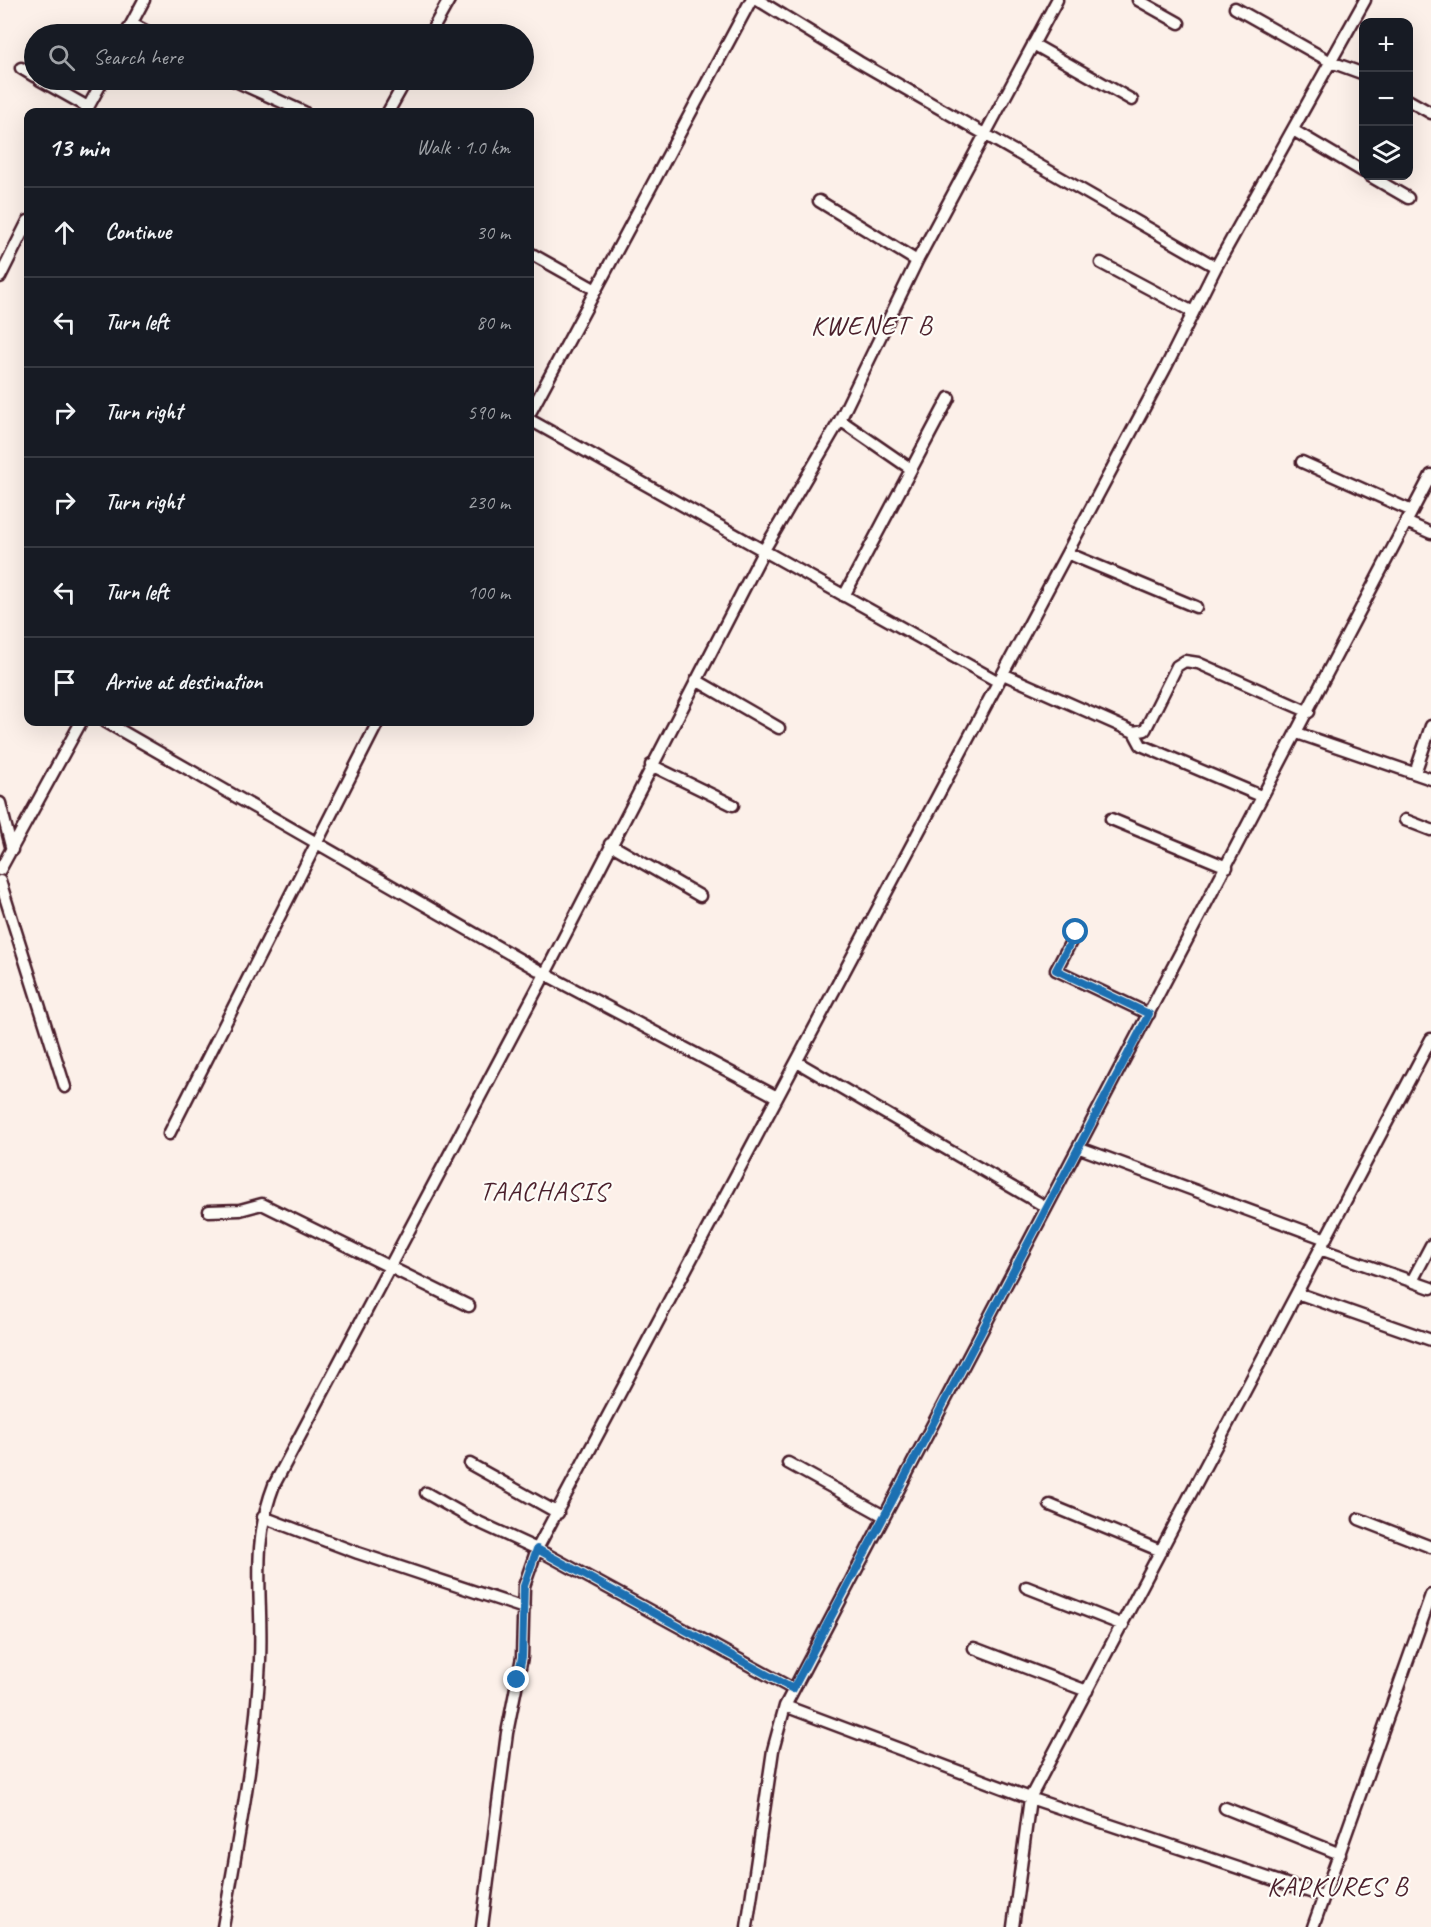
<!DOCTYPE html>
<html lang="en">
<head>
<meta charset="utf-8">
<style>
	:root { --surface:#171b24; --page:#242831; --text:#f1f3f6; --muted:#9ea1a6; --line:#363941 }
	body { margin:0; font-family:Caveat,sans-serif; background:var(--page); color:var(--text) }
	.controls { position:absolute; right:18px; top:18px; display:grid; overflow:hidden; border-radius:12px; box-shadow:0 6px 24px #0002 }
	.controls button { width:54px; height:54px; display:grid; place-items:center; padding:0; border:0; border-bottom:2px solid var(--line); background:var(--surface); color:var(--text); font:30px sans-serif }
	.stop { position:absolute; width:18px; height:18px; margin:-14px; border:4px solid #1f6fb2; border-radius:50%; background:#fff }
	.stop.end { background:#1f6fb2; border-color:#fff; box-shadow:0 2px 6px #0008 }
	.list { margin:0; padding:0; list-style:none }
	h2 { display:flex; justify-content:space-between; align-items:center; height:78px; margin:0; padding:0 24px; font-size:26px }
	h2 small { font-size:20px; font-weight:400; color:var(--muted) }
	.list li { display:grid; grid-template-columns:39px 1fr auto; gap:18px; align-items:center; box-sizing:border-box; height:90px; padding:0 24px; border-top:2px solid var(--line) }
	.list b { display:block; font-size:22px; white-space:nowrap }
	.list em { font-size:20px; font-style:normal; color:var(--muted) }
	.icon { flex:none; width:33px; height:33px; fill:none; stroke:currentColor; stroke-width:2; stroke-linecap:round; stroke-linejoin:round }
	.map { position:relative; flex:none; width:1431px; height:1927px; overflow:hidden }
	.search { position:absolute; background:var(--surface); box-shadow:0 6px 24px #0002; left:24px; top:24px; width:510px; height:66px; display:flex; align-items:center; gap:15px; box-sizing:border-box; padding:0 21px; border-radius:33px; color:var(--muted); font-size:22px }
	.panel { position:absolute; background:var(--surface); box-shadow:0 6px 24px #0002; left:24px; top:108px; width:510px; height:618px; border-radius:12px }
	.map>svg:first-child { display:block }
	.lines { fill:none; stroke-linecap:round; stroke-linejoin:round }
	.minor-casing { stroke:#4a1f2b; stroke-width:15 }
	.minor { stroke:#fdfcf7; stroke-width:10 }
	.route { stroke:#1f6fb2; stroke-width:8 }
	.labels { text-anchor:middle; stroke-width:4.5; stroke-linejoin:round; paint-order:stroke }
	.quarter-label { font-size:27px; letter-spacing:1.5px; fill:#4a1f2b; stroke:#fdfcf7 }
</style>
</head>
<body>
<div class="map">
<svg width="1431" height="1927" viewBox="0 0 1431 1927">
	<rect width="100%" height="100%" fill="#fcf0e9"/>
	<filter id="ink" filterUnits="userSpaceOnUse"><feTurbulence type="fractalNoise" baseFrequency=".0167" numOctaves="2"/><feDisplacementMap in="SourceGraphic" scale="12" xChannelSelector="R" yChannelSelector="G"/><feConvolveMatrix kernelMatrix="1 2 1 2 8 2 1 2 1" color-interpolation-filters="sRGB"/></filter>
	<g filter="url(#ink)">
		<g class="lines">
			<g class="minor-casing">
				<path id="minor" d="M758 0 859 62 1216 267
					M1138 0 1179 23
					M1235 8 1331 62 1364 74
					M132 24 151 34
					M126 34 144 0
					M430 34 449 0
					M1033 44 1132 100
					M21 68 34 76
					M40 80 88 107
					M233 80 304 112
					M1408 100 1431 113
					M86 111 103 80
					M388 112 406 80
					M1293 130 1364 172
					M1370 176 1408 198
					M819 201 917 261
					M530 253 596 290
					M1101 263 1193 312
					M0 277 28 221
					M530 413 751 0
					M530 420 997 681
					M840 420 911 469
					M1302 462 1412 511
					M1406 522 1431 533
					M1067 553 1196 607
					M844 596 949 398
					M1003 674 1134 732 1145 730 1177 666 1185 661 1198 663 1309 712
					M696 680 779 728
					M106 722 545 974 777 1097
					M1134 732 1141 745 1261 796
					M1297 733 1431 779
					M651 765 733 805
					M1415 773 1431 726
					M0 803 12 850
					M1111 819 1227 867
					M1405 820 1431 830
					M610 844 700 896
					M0 870 81 722
					M0 881 65 1087
					M1076 932 1056 970 1149 1014
					M797 1062 1046 1207
					M169 1134 378 722
					M1080 1148 1326 1239
					M209 1211 240 1210 262 1204 469 1306
					M1320 1249 1431 1288
					M1412 1281 1431 1245
					M1297 1293 1431 1340
					M788 1463 884 1516
					M470 1464 558 1513
					M426 1493 474 1520 537 1549 793 1689
					M1050 1505 1161 1551
					M263 1517 358 1553 524 1608
					M1359 1519 1431 1547
					M1026 1587 1123 1625
					M974 1648 1087 1691
					M785 1706 1030 1798 1322 1896
					M1225 1808 1340 1854
					M223 1927C238 1839 256 1750 260 1660 263 1597 250 1547 274 1485L545 974 764 550 840 420 917 261 1057 0
					M482 1927 507 1733 522 1657 524 1586 537 1549 1166 367 1216 267 1365 0
					M747 1927 773 1750 785 1706 1431 475
					M1013 1927 1030 1798 1431 1039
					M1313 1927 1431 1595"/>
			</g>
			<use href="#minor" class="minor"/>
		</g>
	</g>
	<g class="lines" filter="url(#ink)">
		<path class="route" d="M517 1680 522 1657 524 1586 537 1549 793 1689 1149 1014 1056 970 1076 932"/>
	</g>
	<g class="labels">
		<g class="quarter-label">
			<text x="872" y="334">KWENET B</text>
			<text x="544" y="1200">TAACHASIS</text>
			<text x="1338" y="1895">KAPKURES B</text>
		</g>
	</g>
</svg>
<div class="controls">
<button>+</button>
<button>−</button>
<button><svg class="icon" aria-label="layers" viewBox="0 0 24 24"><path d="M12 4l9 5-9 5-9-5zM3 14l9 5 9-5"/></svg></button>
</div>
<div class="stop" style="left:1076px;top:932px"></div>
<div class="stop end" style="left:517px;top:1680px"></div>
<div class="search"><svg class="icon" aria-label="search" viewBox="0 0 24 24"><circle cx="10" cy="10" r="6"/><path d="M15 15l6 6"/></svg>Search here</div>
<section class="panel">
<h2>13 min<small>Walk · 1.0 km</small></h2>
<ul class="list">
<li><svg class="icon" aria-label="ahead" viewBox="0 0 24 24"><path d="M12 20V5M6 11l6-6 6 6"/></svg><div><b>Continue</b></div><em>30 m</em></li>
<li><svg class="icon" aria-label="left" viewBox="0 0 24 24"><path d="M17 20v-9H6M10 6l-5 5 5 5"/></svg><div><b>Turn left</b></div><em>80 m</em></li>
<li><svg class="icon" aria-label="right" viewBox="0 0 24 24"><path d="M7 20v-9h11M14 6l5 5-5 5"/></svg><div><b>Turn right</b></div><em>590 m</em></li>
<li><svg class="icon" aria-label="right" viewBox="0 0 24 24"><path d="M7 20v-9h11M14 6l5 5-5 5"/></svg><div><b>Turn right</b></div><em>230 m</em></li>
<li><svg class="icon" aria-label="left" viewBox="0 0 24 24"><path d="M17 20v-9H6M10 6l-5 5 5 5"/></svg><div><b>Turn left</b></div><em>100 m</em></li>
<li><svg class="icon" aria-label="arrive" viewBox="0 0 24 24"><path d="M6 21V4h12l-3 4 3 4H6"/></svg><div><b>Arrive at destination</b></div></li>
</ul>
</section>
</div>
</body>
</html>
